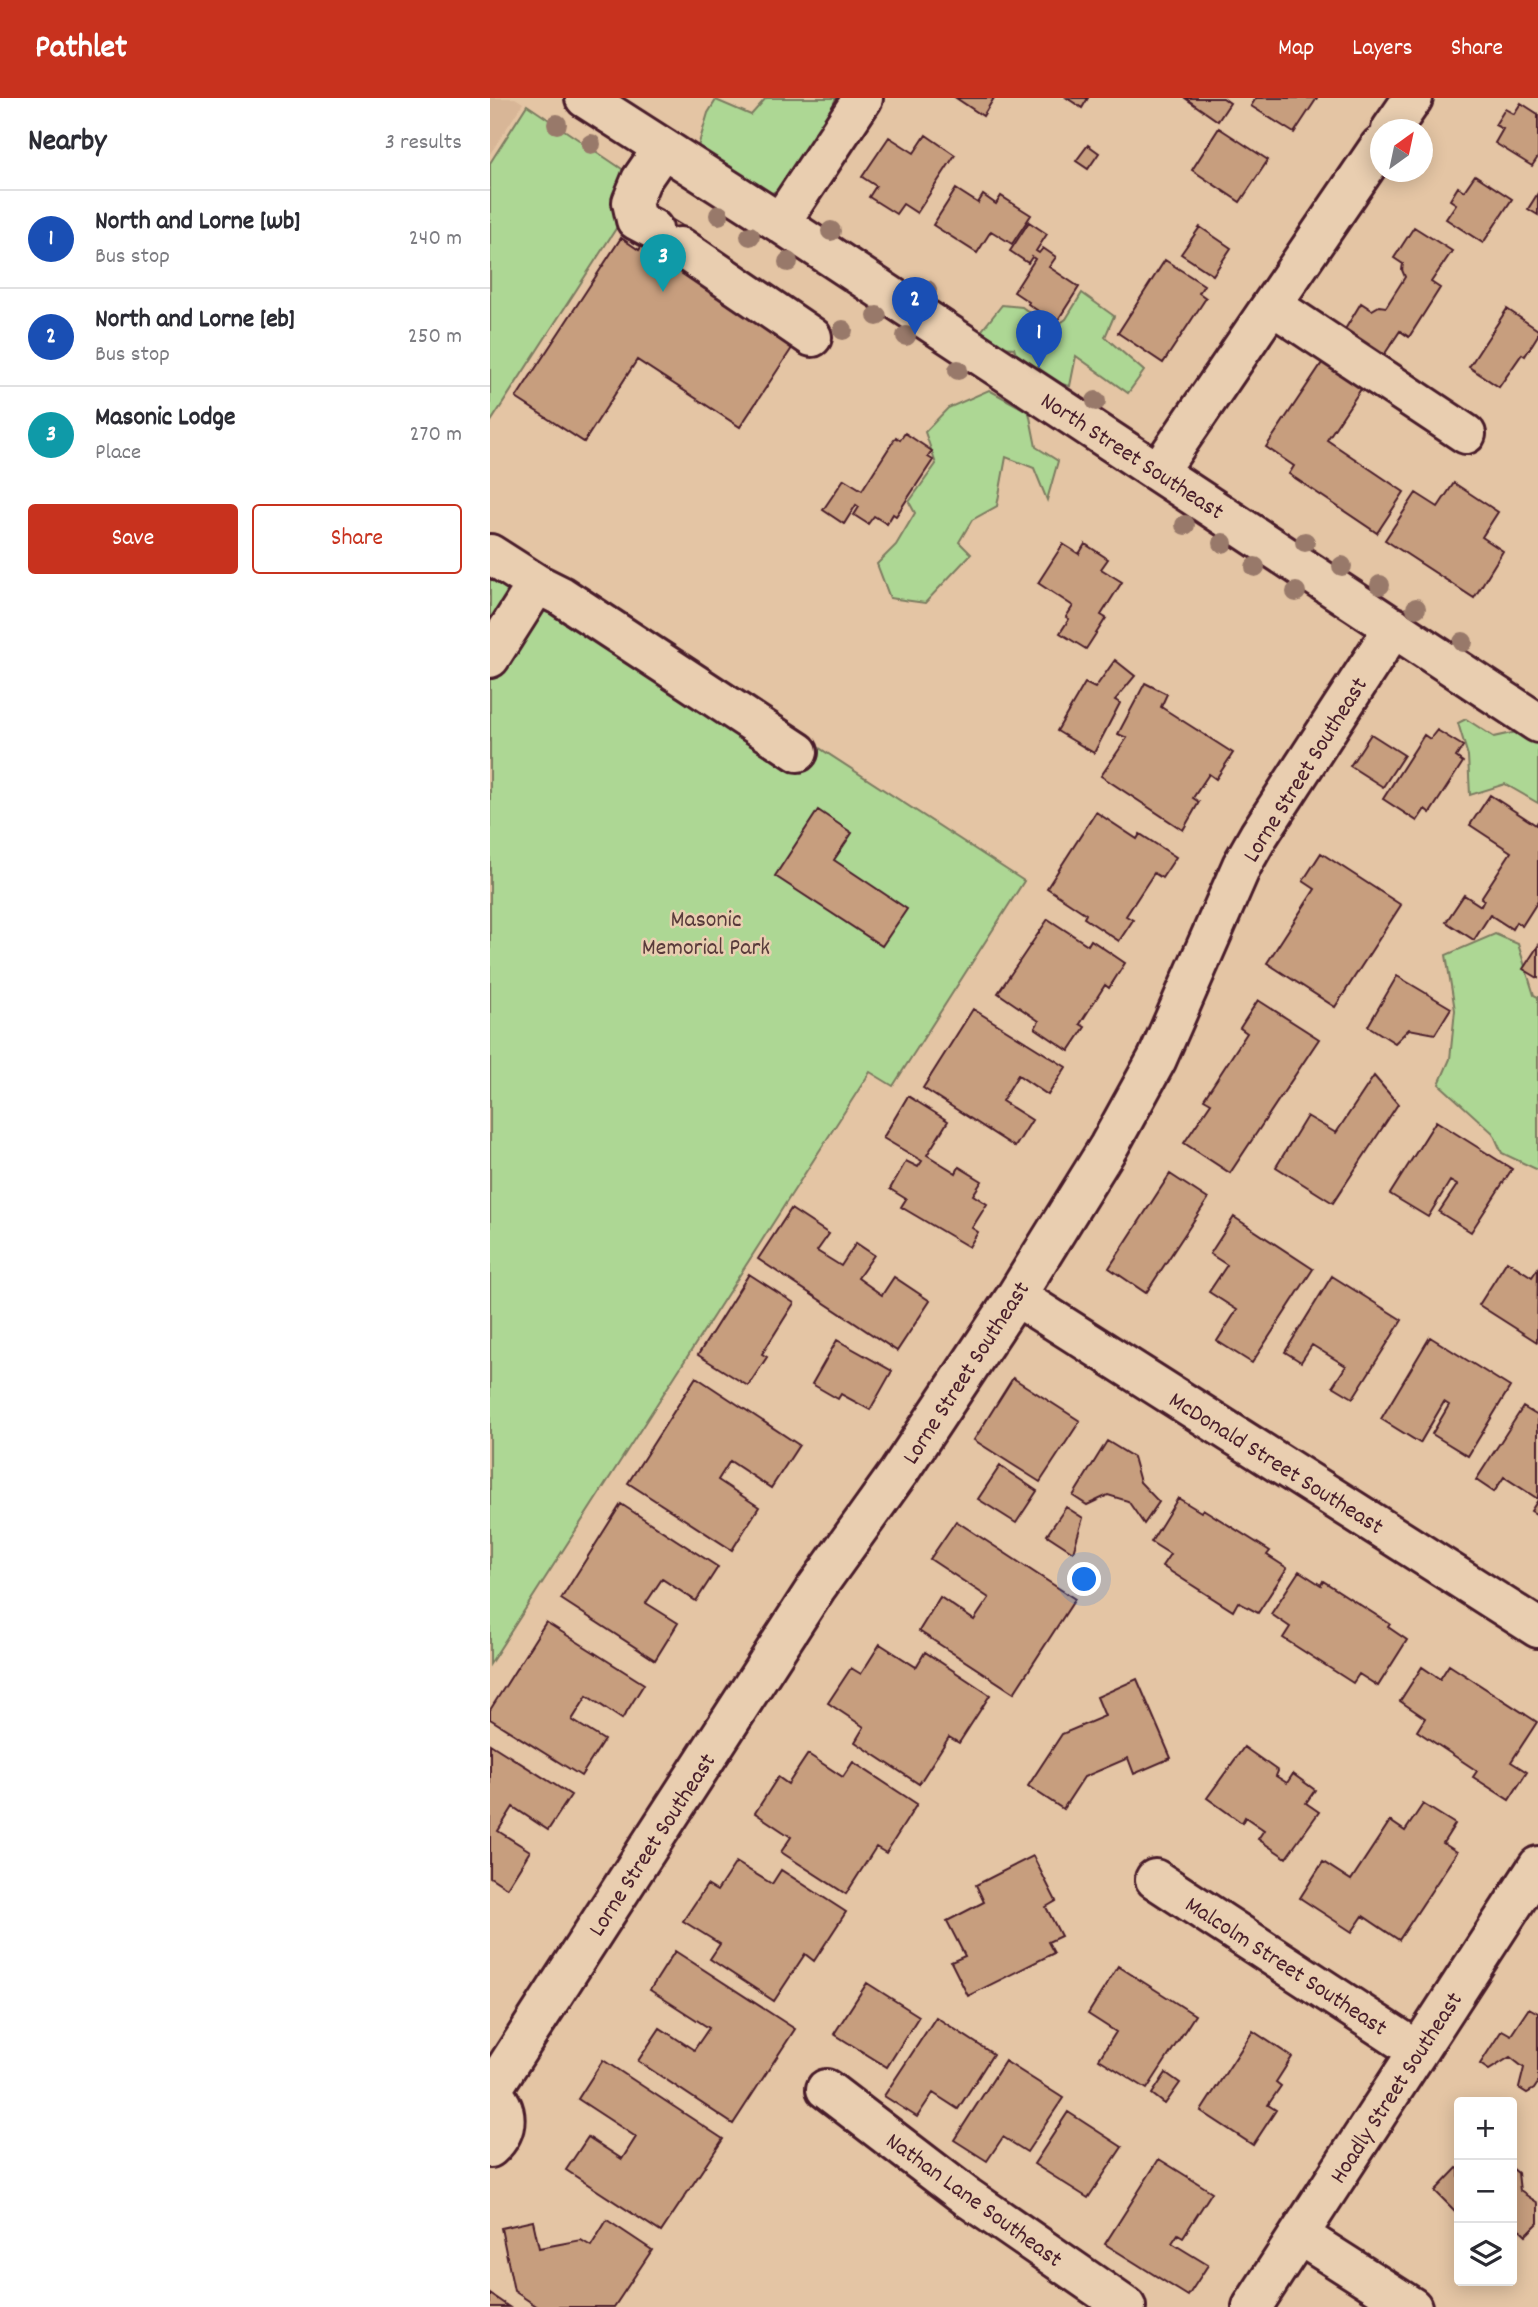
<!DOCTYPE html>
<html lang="en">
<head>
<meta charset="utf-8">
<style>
	:root { --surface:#fff; --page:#f7f7f7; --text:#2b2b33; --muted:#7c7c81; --line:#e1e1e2; --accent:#c8321e }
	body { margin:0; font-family:Dekko,sans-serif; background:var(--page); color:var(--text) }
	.controls { position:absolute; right:21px; bottom:21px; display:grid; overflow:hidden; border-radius:7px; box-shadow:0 4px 18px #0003 }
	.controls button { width:63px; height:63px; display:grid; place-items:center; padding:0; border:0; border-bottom:2px solid var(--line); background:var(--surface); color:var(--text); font:35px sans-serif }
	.compass { position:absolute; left:880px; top:21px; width:63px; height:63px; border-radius:50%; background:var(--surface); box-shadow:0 4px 18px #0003; rotate:33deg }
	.you { position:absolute; left:595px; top:1482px; width:24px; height:24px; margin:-18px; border:5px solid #fff; border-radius:50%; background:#1a73e8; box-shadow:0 0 0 10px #1a73e833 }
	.badge { display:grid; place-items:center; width:46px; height:46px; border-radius:50%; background:var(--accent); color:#fff; font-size:23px; font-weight:700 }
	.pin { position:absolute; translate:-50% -58px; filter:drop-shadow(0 2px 4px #0008) }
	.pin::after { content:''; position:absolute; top:37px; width:24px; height:21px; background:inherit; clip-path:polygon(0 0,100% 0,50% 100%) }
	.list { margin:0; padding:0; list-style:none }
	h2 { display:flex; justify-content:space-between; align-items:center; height:91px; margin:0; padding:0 28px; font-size:30px }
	h2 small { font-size:23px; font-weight:400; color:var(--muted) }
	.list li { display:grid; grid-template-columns:46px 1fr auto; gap:21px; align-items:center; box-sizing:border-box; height:98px; padding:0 28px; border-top:2px solid var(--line) }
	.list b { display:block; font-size:26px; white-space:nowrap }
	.list p { margin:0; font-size:23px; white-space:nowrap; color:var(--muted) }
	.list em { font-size:23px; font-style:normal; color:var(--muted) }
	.actions { display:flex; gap:14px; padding:21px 28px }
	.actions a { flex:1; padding:16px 0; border:2px solid var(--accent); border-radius:7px; text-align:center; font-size:24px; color:var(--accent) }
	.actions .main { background:var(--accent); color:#fff }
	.icon { flex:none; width:38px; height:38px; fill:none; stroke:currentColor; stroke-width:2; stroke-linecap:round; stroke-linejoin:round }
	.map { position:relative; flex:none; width:1048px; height:2209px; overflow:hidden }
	header { display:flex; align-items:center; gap:42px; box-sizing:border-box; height:98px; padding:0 35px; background:var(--accent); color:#fff }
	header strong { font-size:33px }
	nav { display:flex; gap:38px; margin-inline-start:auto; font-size:24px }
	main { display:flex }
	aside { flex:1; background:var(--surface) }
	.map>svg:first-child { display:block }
	.built { fill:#d8b697 }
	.green { fill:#add794; stroke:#7c7b60; stroke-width:2 }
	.building { fill:#c79e7e; stroke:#4a1f2b; stroke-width:2 }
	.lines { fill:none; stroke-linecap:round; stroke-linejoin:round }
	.minor-casing { stroke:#4a1f2b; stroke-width:44 }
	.minor { stroke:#e9ceb0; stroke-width:38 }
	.tree { fill:#98796a }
	.labels { text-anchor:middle; stroke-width:5; stroke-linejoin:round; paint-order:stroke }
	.street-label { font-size:24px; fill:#4a1f2b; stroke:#e9ceb0 }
	.park-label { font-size:24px; fill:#593b3b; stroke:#e9ceb0 }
</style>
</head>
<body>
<header>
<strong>Pathlet</strong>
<nav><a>Map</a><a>Layers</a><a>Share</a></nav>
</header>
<main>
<aside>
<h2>Nearby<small>3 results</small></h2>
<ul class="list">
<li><span class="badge" style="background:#1a4fb4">1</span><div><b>North and Lorne [wb]</b><p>Bus stop</p></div><em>240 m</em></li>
<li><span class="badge" style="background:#1a4fb4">2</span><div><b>North and Lorne [eb]</b><p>Bus stop</p></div><em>250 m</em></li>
<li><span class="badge" style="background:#0f9aa8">3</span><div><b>Masonic Lodge</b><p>Place</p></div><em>270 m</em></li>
</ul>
<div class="actions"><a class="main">Save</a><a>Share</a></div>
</aside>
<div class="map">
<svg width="1048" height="2209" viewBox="0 0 1048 2209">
	<rect width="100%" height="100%" fill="#e4c5a4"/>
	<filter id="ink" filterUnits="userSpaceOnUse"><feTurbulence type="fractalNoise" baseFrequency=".0143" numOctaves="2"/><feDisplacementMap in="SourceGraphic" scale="14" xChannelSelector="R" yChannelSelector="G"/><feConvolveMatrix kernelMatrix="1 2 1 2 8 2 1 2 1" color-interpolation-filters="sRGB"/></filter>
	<g filter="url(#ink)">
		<path class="built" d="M0 0H25L33 5 0 56Z"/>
		<path class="green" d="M276 0H346L319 63 299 85 270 102 207 52 218 15 226 2 261 17Z
			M37 7 141 77 124 104 127 129 0 325V65Z
			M592 195 624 218 615 239 654 273 638 295 586 258 580 288 550 281 529 267 524 250 498 248 489 236 512 207 532 209 562 231 576 221Z
			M499 292 539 314 546 349 568 363 557 402 544 370 516 359 507 408 482 422 469 444 481 456 435 505 400 500 387 466 406 447 425 415 419 404 446 366 435 334 458 310Z
			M0 436 534 783 403 988 380 974 0 1566Z
			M976 621 1004 639 1031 633 1048 639V705L1015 686 980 697 978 658 968 625Z
			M1005 836 1028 846 1044 897 1048 899V1072L1012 1055 1003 1035 949 986 960 961 965 912 956 857Z"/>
		<path class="building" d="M466 0H504L493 18Z
			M577 0H598L592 10Z
			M695 0H733L740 5 728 23Z
			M766 0H827L804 35 761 8Z
			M1031 5 1048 16V59L1042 68 1005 45 1013 31 1005 27 1015 11 1024 16Z
			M729 30 778 62 750 104 702 72Z
			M436 37 465 57 427 115 413 106 406 116 379 99 386 88 372 79 399 39 424 55Z
			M598 47 609 55 598 71 586 63Z
			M985 77 1022 101 993 145 956 121 966 106 960 102 968 89 974 93Z
			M466 91 488 105 493 97 506 106 511 98 541 117 522 146 501 133 487 155 443 127Z
			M1048 95V117L1038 111Z
			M173 116 201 133 312 235 250 329 147 262 94 344 26 300 131 140 149 152Z
			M539 124 557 136 546 153 549 155 553 150 566 159 559 169 589 189 566 225 538 206 539 204 524 194 545 161 542 159 538 165 520 153Z
			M710 129 741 150 723 177 691 156Z
			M924 129 962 153 941 184 950 190 919 239 910 233 890 263 851 238 871 205 882 212 889 208 896 209 915 179 912 172 913 166 904 160Z
			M675 162 714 187 709 195 716 200 673 265 628 235Z
			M1017 211 1048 232V237L1035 258 1032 256 1009 289 979 269Z
			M834 262 873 288 837 342 914 394 887 435 799 376 804 368 776 349Z
			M415 335 442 353 438 359 443 362 406 418 403 416 397 426 384 418 378 426 364 417 369 409 366 407 354 426 333 412 354 381 372 392 406 339 410 342Z
			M964 385 1008 414 992 439 1013 453 984 500 895 442 926 395 948 409Z
			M573 446 589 456 595 446 618 461 611 471 632 484 611 517 616 520 596 551 570 535 579 521 576 519 583 508 548 485Z
			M625 562 645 578 625 602 630 605 604 655 567 633 595 585 605 590Z
			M655 585 677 596 671 609 743 655 726 681 719 676 703 700 709 704 693 732 611 678 637 640 628 636Z
			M947 632 973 648 966 659 973 664 940 715 935 711 927 723 893 701 934 637 940 641Z
			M881 636 914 657 893 689 860 668Z
			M1000 697 1046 727 1048 723V803L1032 828 1026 824 1022 831 1000 817 984 842 956 824 974 797 991 808 994 802 991 800 1021 754 980 727Z
			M328 712 362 735 344 762 417 811 392 848 285 778Z
			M606 714 647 741 650 736 686 759 672 780 664 775 636 818 643 822 629 843 594 820 596 816 557 790Z
			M831 755 911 807 845 909 777 865 825 791 813 783Z
			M558 821 598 847 601 842 635 865 619 890 615 887 590 926 595 929 579 953 545 930 549 923 508 895Z
			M1048 848V880L1033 871Z
			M907 878 961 910 945 936 919 931 905 945 878 928Z
			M768 902 829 941 740 1075 694 1045 721 1005 714 1001 757 935 750 930Z
			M483 911 576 969 558 997 528 977 512 1003 542 1022 525 1049 433 990Z
			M884 978 908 1006 843 1105 786 1069 817 1018 846 1035Z
			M418 998 458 1023 437 1057 466 1075 469 1069 492 1083 483 1097 497 1106 482 1130 488 1134 479 1149 411 1109 416 1101 400 1091 416 1063 428 1069 432 1063 393 1040Z
			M946 1023 1022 1071 981 1134 949 1114 967 1087 960 1083 938 1119 900 1096Z
			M680 1076 718 1101 656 1195 619 1170Z
			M301 1111 339 1136 327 1153 351 1168 366 1145 384 1157 368 1180 392 1197 404 1179 440 1203 407 1253 268 1161Z
			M744 1119 823 1171 762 1265 727 1243 747 1212 719 1194 737 1167 720 1156Z
			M1017 1163 1042 1179 1048 1170 1047 1244 989 1207Z
			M259 1176 304 1205 272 1256 277 1259 258 1288 208 1257Z
			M842 1178 912 1222 863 1300 843 1288 856 1268 822 1247 811 1264 795 1254Z
			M940 1239 1020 1289 978 1358 942 1336 959 1307 954 1304 930 1345 891 1321Z
			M347 1242 402 1273 380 1312 351 1296 348 1301 322 1286Z
			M206 1279 309 1347 281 1390 240 1363 228 1382 269 1409 242 1452 138 1385Z
			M523 1280 590 1323 550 1384 484 1342Z
			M1033 1309 1048 1318V1401L1014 1379 1004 1394 986 1382Z
			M617 1343 643 1359 650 1384 669 1404 654 1426 638 1403 618 1397 597 1407 583 1398Z
			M510 1368 547 1393 526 1425 488 1401Z
			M688 1400 711 1414 713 1411 780 1453 777 1457 797 1470 768 1515 748 1504 743 1513 672 1468 680 1456 661 1444Z
			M1048 1402V1417L1041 1413Z
			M131 1406 228 1469 206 1503 172 1481 156 1505 188 1525 165 1562 71 1501Z
			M576 1409 593 1420 583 1454 557 1437Z
			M466 1423 585 1501 524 1595 429 1533 450 1499 484 1522 499 1500 440 1461Z
			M809 1473 831 1487 833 1483 900 1526 898 1529 917 1542 888 1588 869 1576 863 1585 793 1540 800 1529 781 1516Z
			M56 1524 154 1586 132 1621 97 1598 82 1622 114 1642 91 1678 0 1621V1612Z
			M390 1546 426 1569 435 1554 500 1597 469 1645 459 1639 429 1686 365 1644 374 1629 338 1605 361 1570 371 1576Z
			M959 1567 1047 1624 1021 1664 1037 1674 1019 1702 983 1679 987 1673 927 1633 935 1620 910 1603 932 1569 950 1581Z
			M647 1581 681 1660 644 1676 638 1660 594 1679 573 1711 538 1688 572 1636 615 1618 607 1599Z
			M0 1646 81 1697 58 1732 23 1709 8 1733 40 1753 17 1790 0 1779Z
			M754 1649 788 1673 786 1678 797 1685 803 1676 825 1692 816 1705 829 1714 796 1760 768 1741 774 1732 755 1719 752 1725 717 1700Z
			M318 1656 353 1679 363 1664 427 1706 396 1755 386 1749 356 1796 291 1754 301 1739 265 1715 288 1679 298 1686Z
			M933 1706 965 1726 953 1745 967 1754 909 1842 873 1818 862 1834 810 1800 833 1764 861 1782 900 1723 915 1733Z
			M543 1758 566 1803 556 1809 571 1838 558 1844 564 1855 478 1898 461 1864 475 1858 457 1823 494 1804 486 1787Z
			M246 1764 282 1786 291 1772 356 1814 324 1863 315 1856 284 1903 220 1861 230 1846 193 1823 217 1787 227 1793Z
			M185 1853 305 1931 243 2026 148 1963 170 1930 204 1952 219 1930 160 1892Z
			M628 1868 705 1917 657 1991 609 1961 626 1934 598 1916Z
			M377 1885 429 1918 397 1969 344 1936Z
			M1039 1910 1048 1915V1985L1044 1991 1037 1995 1029 1990 1034 1970 1020 1959 999 1972 990 1966 1012 1932 1021 1937Z
			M446 1919 503 1956 468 2011 443 1995 427 2019 394 1998Z
			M763 1933 802 1959 786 1984 791 1988 778 2007 786 2012 763 2047 711 2013Z
			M113 1962 233 2041 171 2134 76 2072 98 2039 132 2061 146 2039 88 2001Z
			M515 1963 573 2000 537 2054 513 2039 497 2063 464 2042Z
			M676 1975 690 1985 675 2006 662 1996Z
			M578 2014 632 2049 598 2100 544 2066Z
			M669 2061 722 2094 693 2139 688 2136 682 2145 718 2167 698 2198 615 2146Z
			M967 2070 969 2071V2117L945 2093Z
			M1022 2070 1028 2075 1030 2093 1048 2105V2125L1036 2137 1022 2124Z
			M117 2122 162 2152 124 2209H48L24 2193 11 2130 43 2123 49 2150 91 2142 101 2148Z
			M0 2196 19 2209H0Z"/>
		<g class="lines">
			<g class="minor-casing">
				<path id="minor" d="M95 0 290 125 1048 625
					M901 32 923 0
					M290 125 373 0
					M163 131 146 122 142 104 151 82 173 50
					M190 149 322 239
					M782 207 976 336
					M668 374 890 48
					M0 456 47 486 71 498 308 654
					M0 560 47 486
					M526 1198 1048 1530
					M665 1781 928 1953
					M336 1991 477 2099 636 2209
					M0 1993C19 2010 20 2032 0 2050
					M1 1993 326 1490 409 1374 526 1198 619 1048 667 961 752 767 769 737 904 529
					M809 2137 922 2209
					M762 2209 1048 1768"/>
			</g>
			<use href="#minor" class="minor"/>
		</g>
		<g class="tree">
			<circle cx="67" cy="26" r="10"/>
			<circle cx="101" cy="46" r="10"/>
			<circle cx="229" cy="117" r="10"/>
			<circle cx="341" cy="133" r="10"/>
			<circle cx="260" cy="138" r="10"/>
			<circle cx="298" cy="164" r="10"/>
			<circle cx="437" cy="192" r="10"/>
			<circle cx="387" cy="218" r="10"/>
			<circle cx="353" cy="232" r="10"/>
			<circle cx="416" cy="238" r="10"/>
			<circle cx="468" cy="272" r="10"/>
			<circle cx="606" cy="303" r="10"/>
			<circle cx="695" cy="427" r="10"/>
			<circle cx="815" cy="444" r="10"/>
			<circle cx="733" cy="445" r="10"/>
			<circle cx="852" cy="468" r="10"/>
			<circle cx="765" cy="469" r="10"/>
			<circle cx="890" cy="487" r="10"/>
			<circle cx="806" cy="494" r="10"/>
			<circle cx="926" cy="510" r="10"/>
			<circle cx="973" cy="544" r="10"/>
		</g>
	</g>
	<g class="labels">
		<g class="street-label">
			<text transform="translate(643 357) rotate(33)" y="8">North Street Southeast</text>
			<text transform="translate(814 671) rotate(-58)" y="8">Lorne Street Southeast</text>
			<text transform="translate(475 1274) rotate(-57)" y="8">Lorne Street Southeast</text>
			<text transform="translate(787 1364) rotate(32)" y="8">McDonald Street Southeast</text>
			<text transform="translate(161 1746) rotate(-57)" y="8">Lorne Street Southeast</text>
			<text transform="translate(797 1867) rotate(33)" y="8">Malcolm Street Southeast</text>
			<text transform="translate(905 1989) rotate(-57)" y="8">Hoadly Street Southeast</text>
			<text transform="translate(485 2101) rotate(36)" y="8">Nathan Lane Southeast</text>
		</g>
		<g class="park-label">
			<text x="216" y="828">Masonic<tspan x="216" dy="28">Memorial Park</tspan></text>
		</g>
	</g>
</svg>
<div class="controls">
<button>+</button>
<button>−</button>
<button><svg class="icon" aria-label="layers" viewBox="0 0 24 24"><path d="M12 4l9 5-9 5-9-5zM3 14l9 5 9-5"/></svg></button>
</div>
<svg class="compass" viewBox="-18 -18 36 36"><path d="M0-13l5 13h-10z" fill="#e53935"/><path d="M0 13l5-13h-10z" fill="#7c7c81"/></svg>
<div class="you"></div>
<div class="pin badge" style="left:549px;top:270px;background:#1a4fb4">1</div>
<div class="pin badge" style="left:425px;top:237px;background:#1a4fb4">2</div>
<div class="pin badge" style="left:173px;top:194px;background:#0f9aa8">3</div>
</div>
</main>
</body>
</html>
